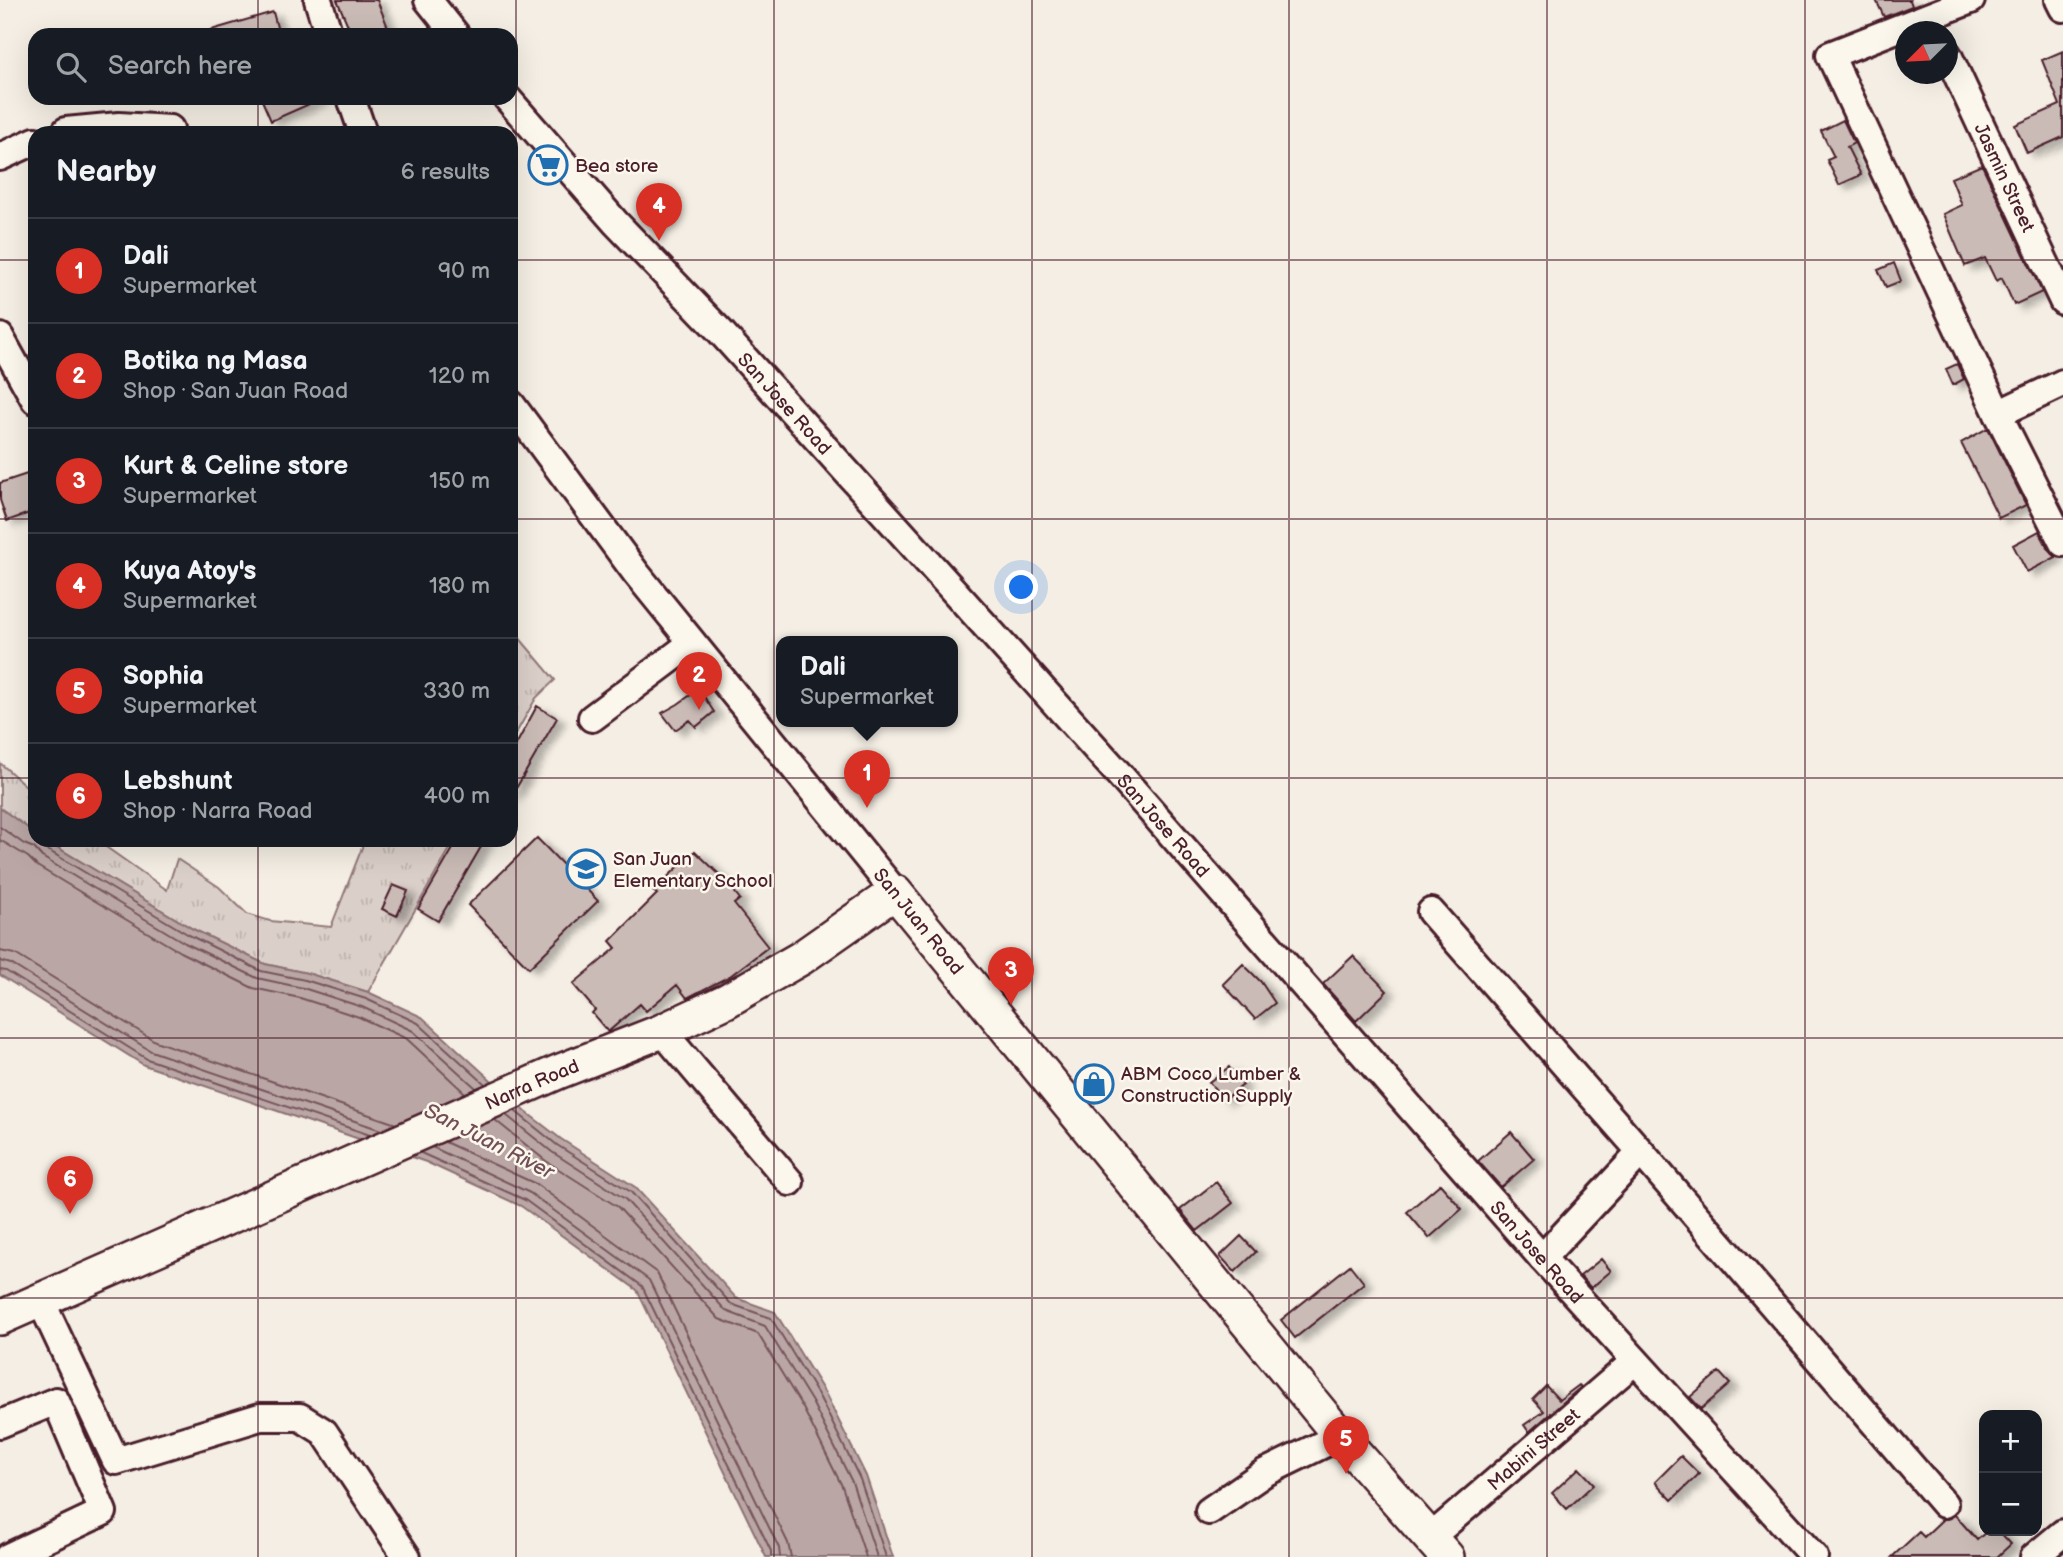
<!DOCTYPE html>
<html lang="en">
<head>
<meta charset="utf-8">
<style>
	:root { --surface:#171b24; --page:#20242c; --text:#f1f3f6; --muted:#9ea1a6; --line:#363941; --accent:#d93025 }
	body { margin:0; font-family:"Balsamiq Sans",sans-serif; background:var(--page); color:var(--text) }
	.controls { position:absolute; right:21px; bottom:21px; display:grid; overflow:hidden; border-radius:14px; box-shadow:0 7px 28px #0002 }
	.controls button { width:63px; height:63px; display:grid; place-items:center; padding:0; border:0; border-bottom:2px solid var(--line); background:var(--surface); color:var(--text); font:35px sans-serif }
	.compass { position:absolute; left:1895px; top:21px; width:63px; height:63px; border-radius:50%; background:var(--surface); box-shadow:0 7px 28px #0002; rotate:246deg }
	.you { position:absolute; left:1022px; top:588px; width:24px; height:24px; margin:-18px; border:5px solid #fff; border-radius:50%; background:#1a73e8; box-shadow:0 0 0 10px #1a73e833 }
	.badge { display:grid; place-items:center; width:46px; height:46px; border-radius:50%; background:var(--accent); color:#fff; font-size:23px; font-weight:700 }
	.pin { position:absolute; translate:-50% -58px; filter:drop-shadow(0 2px 4px #0008) }
	.pin::after { content:''; position:absolute; top:37px; width:24px; height:21px; background:inherit; clip-path:polygon(0 0,100% 0,50% 100%) }
	.popup { position:absolute; left:776px; top:636px; width:182px; height:91px; box-sizing:border-box; display:grid; place-content:center; border-radius:14px; background:var(--surface); filter:drop-shadow(0 2px 5px #0005); font-size:23px; white-space:nowrap; color:var(--muted) }
	.popup b { font-size:26px; color:var(--text) }
	.popup::after { content:''; position:absolute; left:50%; top:100%; margin-left:-14px; border:14px solid transparent; border-top-color:var(--surface) }
	.list { margin:0; padding:0; list-style:none }
	h2 { display:flex; justify-content:space-between; align-items:center; height:91px; margin:0; padding:0 28px; font-size:30px }
	h2 small { font-size:23px; font-weight:400; color:var(--muted) }
	.list li { display:grid; grid-template-columns:46px 1fr auto; gap:21px; align-items:center; box-sizing:border-box; height:105px; padding:0 28px; border-top:2px solid var(--line) }
	.list b { display:block; font-size:26px; white-space:nowrap }
	.list p { margin:0; font-size:23px; white-space:nowrap; color:var(--muted) }
	.list em { font-size:23px; font-style:normal; color:var(--muted) }
	.icon { flex:none; width:38px; height:38px; fill:none; stroke:currentColor; stroke-width:2; stroke-linecap:round; stroke-linejoin:round }
	.map { position:relative; flex:none; width:2063px; height:1557px; overflow:hidden }
	.search { position:absolute; background:var(--surface); box-shadow:0 7px 28px #0002; left:28px; top:28px; width:490px; height:77px; display:flex; align-items:center; gap:18px; box-sizing:border-box; padding:0 24px; border-radius:21px; color:var(--muted); font-size:26px }
	.panel { position:absolute; background:var(--surface); box-shadow:0 7px 28px #0002; left:28px; top:126px; width:490px; height:721px; border-radius:21px }
	.map>svg:first-child { display:block }
	.grass { fill:url(#grass-tufts); stroke:#92787a; stroke-width:2 }
	.water { fill:#baa7a5; stroke:#8d7174; stroke-width:2 }
	.lines { fill:none; stroke-linecap:round; stroke-linejoin:round }
	.shore { stroke:#77555c; stroke-width:2 }
	.building { fill:#cabbb6; stroke:#4a1f2b; stroke-width:2; filter:url(#shadow) }
	.minor-casing { stroke:#4a1f2b; stroke-width:32 }
	.major-casing { stroke:#4a1f2b; stroke-width:38 }
	.minor { stroke:#fbf7ec; stroke-width:26 }
	.major { stroke:#fbf7ec; stroke-width:33 }
	.grid { fill:none; stroke:#4a1f2b; stroke-width:2; stroke-opacity:0.55 }
	.labels { text-anchor:middle; stroke-width:5; stroke-linejoin:round; paint-order:stroke }
	.poi-label { font-size:19px; fill:#4a1f2b; stroke:#fbf7ec; text-anchor:start }
	.street-label { font-size:19px; fill:#4a1f2b; stroke:#fbf7ec }
	.water-label { font-size:21px; font-style:italic; fill:#714f56; stroke:#fbf7ec }
</style>
</head>
<body>
<div class="map">
<svg width="2063" height="1557" viewBox="0 0 2063 1557">
	<defs>
		<pattern id="grass-tufts" width="24" height="20" patternUnits="userSpaceOnUse" patternTransform="scale(1.75)"><rect width="24" height="20" fill="#dbd0c9"/><path d="M3 7l-1-3M5 7V3M7 7l1-3M15 17l-1-3M17 17v-4M19 17l1-3" fill="none" stroke="#bdb2ad"/></pattern>
		<filter id="shadow"><feDropShadow dx="8" dy="4.5" stdDeviation="3.5" flood-color="#0004"/></filter>
	</defs>
	<rect width="100%" height="100%" fill="#f4eee4"/>
	<filter id="ink" filterUnits="userSpaceOnUse"><feTurbulence type="fractalNoise" baseFrequency=".0143" numOctaves="2"/><feDisplacementMap in="SourceGraphic" scale="14" xChannelSelector="R" yChannelSelector="G"/><feConvolveMatrix kernelMatrix="1 2 1 2 8 2 1 2 1" color-interpolation-filters="sRGB"/></filter>
	<g filter="url(#ink)">
		<path class="grass" d="M511 628 555 680 536 698 511 742Z
			M0 763 35 794V833L0 808Z
			M45 840H96L167 890 177 859 219 887 247 914 270 921 331 927 365 840H455L368 992 307 973 265 964 193 929Z"/>
		<path class="water" d="M0 808 35 833V840H45L193 929 265 964 307 973 368 992 422 1017 526 1112 561 1139 635 1187 736 1298 775 1312 826 1395 866 1476 893 1557H766L637 1290 521 1206 426 1162 144 1065 0 975Z"/>
		<g class="lines">
			<path class="shore" d="M0 827 24 844 34 848 42 857 185 943 257 978 303 988 362 1007 413 1031 476 1088
				M0 840 28 857 37 866 180 952 253 988 300 998 359 1017 407 1039 465 1093
				M42 840 46 849 189 935 261 971 305 980 366 999 418 1023 485 1084
				M0 951 15 954 155 1041 396 1124
				M0 961 11 964 151 1051 381 1130
				M0 970 6 971 147 1059 370 1135
				M515 1111 557 1145 631 1192 731 1304 771 1318 820 1398 860 1479 886 1557
				M506 1115 552 1152 625 1199 726 1311 765 1326 812 1402 852 1482 877 1557
				M495 1120 546 1161 618 1207 719 1319 758 1334 803 1408 842 1486 866 1557
				M445 1142 536 1184 657 1273 788 1543 791 1557
				M432 1147 530 1193 649 1280 779 1548 780 1557
				M421 1153 525 1200 642 1286 771 1551V1557"/>
		</g>
		<path class="building" d="M337 0H377L391 35H352Z
			M1876 0H1910L1912 6 1884 17Z
			M273 12 279 35H209L208 31Z
			M2063 51V137L2027 153 2015 125 2060 105 2042 60Z
			M261 98H323L271 121Z
			M1843 120 1854 143 1847 147 1861 175 1839 185 1827 160 1834 157 1821 131Z
			M1982 165 2042 292 2014 305 2002 278 1996 281 1985 258 1965 266 1943 214 1962 205 1951 178Z
			M1894 263 1901 281 1886 287 1878 270Z
			M1957 364 1964 379 1953 385 1946 369Z
			M1988 428 2026 505 1999 518 1961 443Z
			M30 473 35 486V511L7 521 0 500V483Z
			M2039 531 2049 550 2056 557 2027 572 2013 545Z
			M699 689 714 712 696 727 690 720 675 730 662 713 678 704Z
			M537 706 557 718 511 797V754Z
			M537 838 598 901 529 968 468 905Z
			M458 840H485L438 921 418 909Z
			M695 851 725 880 740 899 734 904 768 947 730 976 687 998 677 985 646 1011 640 1004 608 1032 592 1013 595 1010 573 984 616 948 610 941 657 894 653 891Z
			M393 885 408 891 397 916 382 909Z
			M1353 956 1387 991 1356 1021 1323 984Z
			M1243 964 1261 982 1275 1003 1255 1019 1223 984Z
			M1229 1067 1243 1085 1224 1100 1209 1082Z
			M1511 1132 1534 1159 1501 1187 1478 1161Z
			M1216 1182 1233 1203 1197 1231 1180 1210Z
			M1440 1184 1462 1209 1429 1238 1407 1212Z
			M1241 1236 1256 1252 1235 1272 1220 1256Z
			M1601 1259 1611 1271 1591 1288 1580 1276Z
			M1350 1265 1364 1283 1295 1338 1281 1320Z
			M1719 1372 1730 1384 1701 1409 1690 1397Z
			M1579 1385 1581 1387 1529 1432 1524 1425 1544 1411 1533 1399 1546 1386 1559 1400Z
			M1681 1456 1699 1474 1672 1500 1655 1482Z
			M1579 1468 1594 1484 1567 1509 1552 1493Z
			M1955 1515 1977 1540 1987 1531H1999L2011 1544 1997 1557H1892L1919 1532 1924 1537 1943 1519Z"/>
		<g class="lines">
			<g class="minor-casing">
				<g id="minor">
					<path d="M318 0 329 35"/>
					<path d="M428 0 456 35"/>
					<path d="M1971 0 1830 55 1998 414 2063 543"/>
					<path d="M2059 0 2063 8"/>
					<path id="s1" d="M1948 55 2063 301"/>
					<path d="M351 98 363 133"/>
					<path id="s2" d="M507 98 616 223 719 330 1117 772 1542 1258 1814 1557"/>
					<path d="M66 131 119 126 170 129"/>
					<path d="M0 157 35 141"/>
					<path d="M0 337 35 400"/>
					<path d="M511 404 636 573 895 892"/>
					<path d="M1998 414 2063 383"/>
					<path d="M592 718 692 643"/>
					<path d="M1431 912 1641 1152 1944 1504"/>
					<path d="M662 1031 790 1182"/>
					<path d="M1542 1258 1641 1152"/>
					<path d="M41 1301 116 1461 260 1417H300L324 1432 407 1557"/>
					<path d="M0 1424 56 1401 103 1512 8 1557"/>
					<path d="M1209 1511 1264 1473 1340 1436"/>
					<path id="s3" d="M1431 1537 1635 1361"/>
					<path d="M2034 1557 2063 1533"/>
				</g>
			</g>
			<g class="major-casing">
				<g id="major">
					<path id="s4" d="M0 1318 558 1072 662 1031 726 1001 801 958 895 892 1340 1436 1447 1557"/>
				</g>
			</g>
			<use href="#minor" class="minor"/>
			<use href="#major" class="major"/>
		</g>
	</g>
	<path class="grid" d="M258 0V35M516 0V1557M774 0V1557M1032 0V1557M1289 0V1557M1547 0V1557M1805 0V1557M258 98V133M0 260H35M511 260H2063M0 519H35M511 519H2063M0 778H35M511 778H2063M258 840V1557M0 1038H2063M0 1298H2063"/>
	<defs>
		<g id="supermarket-ring" transform="scale(2.0125)"><circle r="9.5" fill="#fbf7ec" stroke="#1f6fb2" stroke-width="1.5"/><path d="M-6-5.5h2.5l.6 2H6L4.5 2H-2.5L-4.4-4H-6ZM-1.5 3.2a1.3 1.3 0 1 0 .1 0ZM3 3.2a1.3 1.3 0 1 0 .1 0Z" fill="#1f6fb2"/></g>
		<g id="school-ring" transform="scale(2.0125)"><circle r="9.5" fill="#fbf7ec" stroke="#1f6fb2" stroke-width="1.5"/><path d="M0-5L7-2L0 1L-7-2ZM-4 1L0 2.5L4 1V4Q0 6-4 4Z" fill="#1f6fb2"/></g>
		<g id="shop-ring" transform="scale(2.0125)"><circle r="9.5" fill="#fbf7ec" stroke="#1f6fb2" stroke-width="1.5"/><path d="M-5-2.5h2.3a2.7 3.5 0 0 1 5.4 0H5L5.5 6h-11ZM-1.5-2.5h3a1.5 2.3 0 0 0-3 0Z" fill="#1f6fb2"/></g>
	</defs>
	<g fill-rule="evenodd">
		<use href="#supermarket-ring" x="548" y="165"/>
		<use href="#school-ring" x="586" y="869"/>
		<use href="#shop-ring" x="1094" y="1084"/>
	</g>
	<g class="labels">
		<g class="poi-label">
			<text x="575" y="172">Bea store</text>
			<text x="613" y="865">San Juan<tspan x="613" dy="22">Elementary School</tspan></text>
			<text x="1121" y="1080">ABM Coco Lumber &amp;<tspan x="1121" dy="22">Construction Supply</tspan></text>
		</g>
		<g class="street-label">
			<text dy="7" stroke="none"><textPath href="#s1" startOffset="135">Jasmin Street</textPath></text>
			<text dy="7" stroke="none"><textPath href="#s2" startOffset="413">San Jose Road</textPath></text>
			<text dy="7" stroke="none"><textPath href="#s2" startOffset="980">San Jose Road</textPath></text>
			<text transform="translate(919 921) rotate(51)" y="7">San Juan Road</text>
			<text dy="7" stroke="none"><textPath href="#s4" startOffset="581">Narra Road</textPath></text>
			<text dy="7" stroke="none"><textPath href="#s2" startOffset="1547">San Jose Road</textPath></text>
			<text dy="7" stroke="none"><textPath href="#s3" startOffset="135">Mabini Street</textPath></text>
		</g>
		<g class="water-label">
			<text transform="translate(489 1141) rotate(27)" y="7">San Juan River</text>
		</g>
	</g>
</svg>
<div class="controls">
<button>+</button>
<button>−</button>
</div>
<svg class="compass" viewBox="-18 -18 36 36"><path d="M0-13l5 13h-10z" fill="#e53935"/><path d="M0 13l5-13h-10z" fill="#9ea1a6"/></svg>
<div class="you"></div>
<div class="pin badge" style="left:867px;top:808px">1</div>
<div class="popup"><b>Dali</b>Supermarket</div>
<div class="pin badge" style="left:699px;top:710px">2</div>
<div class="pin badge" style="left:1011px;top:1005px">3</div>
<div class="pin badge" style="left:659px;top:241px">4</div>
<div class="pin badge" style="left:1346px;top:1474px">5</div>
<div class="pin badge" style="left:70px;top:1214px">6</div>
<div class="search"><svg class="icon" aria-label="search" viewBox="0 0 24 24"><circle cx="10" cy="10" r="6"/><path d="M15 15l6 6"/></svg>Search here</div>
<section class="panel">
<h2>Nearby<small>6 results</small></h2>
<ul class="list">
<li><span class="badge">1</span><div><b>Dali</b><p>Supermarket</p></div><em>90 m</em></li>
<li><span class="badge">2</span><div><b>Botika ng Masa</b><p>Shop · San Juan Road</p></div><em>120 m</em></li>
<li><span class="badge">3</span><div><b>Kurt &amp; Celine store</b><p>Supermarket</p></div><em>150 m</em></li>
<li><span class="badge">4</span><div><b>Kuya Atoy's</b><p>Supermarket</p></div><em>180 m</em></li>
<li><span class="badge">5</span><div><b>Sophia</b><p>Supermarket</p></div><em>330 m</em></li>
<li><span class="badge">6</span><div><b>Lebshunt</b><p>Shop · Narra Road</p></div><em>400 m</em></li>
</ul>
</section>
</div>
</body>
</html>
